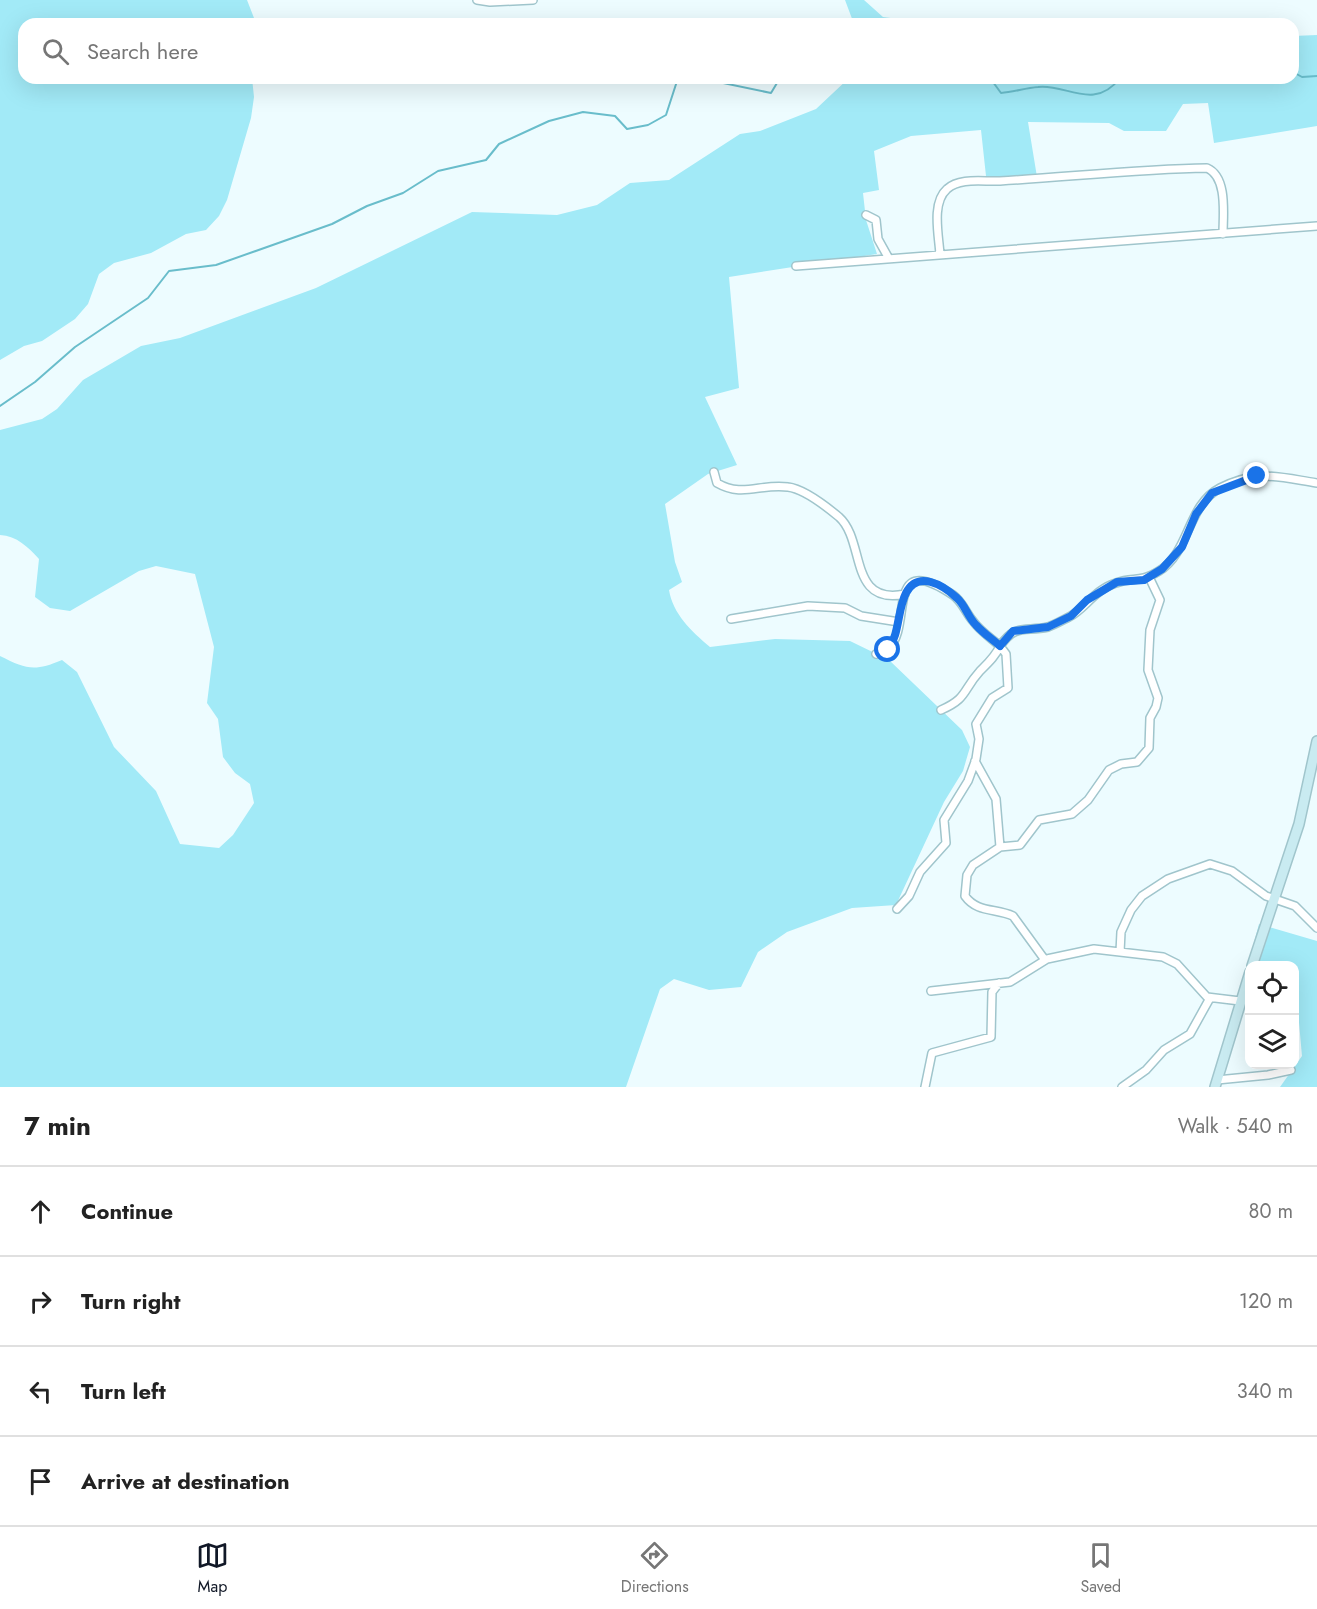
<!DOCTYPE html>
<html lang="en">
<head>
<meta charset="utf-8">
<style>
	:root { --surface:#fff; --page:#f2f2f2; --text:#222; --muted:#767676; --line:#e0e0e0; --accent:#111827 }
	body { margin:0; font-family:Jost,sans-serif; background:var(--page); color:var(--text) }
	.controls { position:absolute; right:18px; bottom:18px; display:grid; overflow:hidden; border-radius:12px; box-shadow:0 6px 24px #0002 }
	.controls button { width:54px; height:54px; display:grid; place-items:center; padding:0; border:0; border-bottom:2px solid var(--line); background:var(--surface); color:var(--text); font:30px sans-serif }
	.stop { position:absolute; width:18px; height:18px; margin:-14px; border:4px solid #1a73e8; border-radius:50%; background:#fff }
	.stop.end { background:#1a73e8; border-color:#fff; box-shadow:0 2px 6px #0008 }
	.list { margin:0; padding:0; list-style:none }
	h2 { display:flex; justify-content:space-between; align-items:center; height:78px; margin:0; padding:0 24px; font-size:26px }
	h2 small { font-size:20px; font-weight:400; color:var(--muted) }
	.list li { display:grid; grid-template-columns:39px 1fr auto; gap:18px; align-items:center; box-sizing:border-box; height:90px; padding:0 24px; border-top:2px solid var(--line) }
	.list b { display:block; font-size:22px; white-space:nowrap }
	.list em { font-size:20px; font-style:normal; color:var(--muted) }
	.icon { flex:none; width:33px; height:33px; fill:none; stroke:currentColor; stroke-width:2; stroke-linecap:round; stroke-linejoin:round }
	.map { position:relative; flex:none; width:1317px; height:1087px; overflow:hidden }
	.search { position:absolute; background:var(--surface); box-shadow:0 6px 24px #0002; left:18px; right:18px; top:18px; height:66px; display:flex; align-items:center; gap:15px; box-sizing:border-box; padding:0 21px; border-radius:18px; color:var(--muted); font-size:22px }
	.sheet { height:438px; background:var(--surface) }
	nav { display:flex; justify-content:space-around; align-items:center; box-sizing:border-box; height:84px; border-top:2px solid var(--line); background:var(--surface); font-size:16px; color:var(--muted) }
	nav a { display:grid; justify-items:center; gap:3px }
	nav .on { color:var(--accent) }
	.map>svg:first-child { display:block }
	.green { fill:#a2eaf7 }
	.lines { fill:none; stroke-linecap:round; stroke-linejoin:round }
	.stream { stroke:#69bdcb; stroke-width:2 }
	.minor-casing { stroke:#a0c5cc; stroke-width:10 }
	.secondary-casing { stroke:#a0c5cc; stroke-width:12 }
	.minor { stroke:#fff; stroke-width:7 }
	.secondary { stroke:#c9ebf1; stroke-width:9 }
	.route { stroke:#1a73e8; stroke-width:8 }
</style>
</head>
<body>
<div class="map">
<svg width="1317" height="1087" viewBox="0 0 1317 1087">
	<rect width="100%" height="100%" fill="#edfcff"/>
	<path class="green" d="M0 0H247L254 18V24H24V78H252L254 97 251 118 227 200 219 216 206 230 186 234 151 253 114 263 99 274 88 304 75 319 42 341 24 346 0 360Z
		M845 0H864L883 17 936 24H854Z
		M1317 35V126L1214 143 1208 103 1183 104 1166 131H1124L1109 123 1028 122 1037 177 986 176 981 130 911 136 874 151 879 190 863 193 866 220 877 254 729 277 739 388 705 397 737 465 708 474 665 504 675 562 682 582 669 590C673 614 691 631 710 647L775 639 850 641 889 660 962 730 970 747 963 771 944 802 896 905 852 908 787 932 758 952 741 987 709 990 674 979 660 989 626 1087H0V656C26 669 34 672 62 660L77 672 114 747 156 791 180 844 219 848 233 835 254 803 250 784 235 773 223 757 218 719 207 703 214 647 195 574 156 566 139 571 70 611 50 608 35 597 39 559C28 547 17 536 0 535V430L42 419 57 409 83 380 141 346 180 338 316 288 472 212 557 215 597 205 630 183 669 180 740 134 760 131 816 109 849 78H1293V36Z
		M1259 924 1317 941V1087H1280L1302 1056 1297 1000 1295 999 1294 966H1250L1244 979Z"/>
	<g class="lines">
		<path class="stream" d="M1293 72 1302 77 1317 76
			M699 78 771 93 780 78
			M817 78H821
			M990 78 1001 93C1014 92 1025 88 1038 87 1065 83 1094 112 1120 78
			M0 406 35 382 75 347 148 298 169 271 216 265 332 224 367 206 403 193 438 171 486 160 499 144 549 121 583 112 615 116 627 129 648 125 666 115 678 78"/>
		<g class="minor-casing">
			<path id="minor" d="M477 0 490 2 533 0
				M866 215 876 220 878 239 888 257
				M940 255C939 236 931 203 947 189 960 177 984 182 1000 181 1069 177 1139 169 1207 168 1228 177 1223 215 1223 234
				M796 266 1317 226
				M714 472 717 483C743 498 760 483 788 487 805 489 827 507 839 517 866 541 848 606 905 594
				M731 619 808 606 845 608 861 616 899 622
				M876 654C880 652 886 651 889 648 913 625 884 549 953 595 962 601 966 613 973 621 980 631 991 638 1000 646 995 657 988 663 980 671 962 691 968 698 941 710
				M975 761 996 799 1000 847 973 865 967 875 965 896C977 913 996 908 1013 916L1045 960
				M1000 847 1020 845 1039 820 1072 814 1088 800 1109 770 1121 764 1137 762 1149 748 1150 718 1156 707 1158 698 1148 670 1150 630 1160 600 1149 577
				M897 909 909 896 920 872 946 843 944 820 968 781 976 759 979 739 976 724 992 698 1008 688 1006 654 1000 646C1016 623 1025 632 1048 627 1054 625 1063 620 1069 617 1084 610 1095 589 1116 583 1134 576 1138 584 1159 571 1190 552 1187 505 1220 488 1257 469 1278 477 1317 483
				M1120 952 1121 932 1131 910 1142 896 1168 879 1210 864 1232 871 1266 896 1295 906 1317 928
				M931 991 1010 982 1047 959 1094 949 1163 957 1177 964 1207 997 1240 1001
				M1217 1080 1268 1075 1291 1070
				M925 1087 932 1053 991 1037 992 992 999 983
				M1122 1087 1146 1070 1164 1050 1190 1034 1210 998"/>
		</g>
		<g class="secondary-casing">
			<path id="secondary" d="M1252 966 1299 824 1317 741
				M1215 1087 1250 972"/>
		</g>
		<use href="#minor" class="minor"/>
		<use href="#secondary" class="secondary"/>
	</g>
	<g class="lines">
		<path class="route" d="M888 650C900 633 897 611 906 593 918 570 943 585 957 598 965 605 968 617 976 625 983 633 992 639 1000 646L1013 631 1048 627 1071 616 1087 600 1117 582 1144 580 1162 569 1182 547 1196 514 1212 493 1257 476"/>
	</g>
</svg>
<div class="controls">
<button><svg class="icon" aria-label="locate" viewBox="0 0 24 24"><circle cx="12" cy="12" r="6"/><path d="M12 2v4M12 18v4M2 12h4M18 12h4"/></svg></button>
<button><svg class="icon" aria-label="layers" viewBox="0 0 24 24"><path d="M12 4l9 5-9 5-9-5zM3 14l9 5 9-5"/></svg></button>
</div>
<div class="stop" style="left:888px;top:650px"></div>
<div class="stop end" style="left:1257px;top:476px"></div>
<div class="search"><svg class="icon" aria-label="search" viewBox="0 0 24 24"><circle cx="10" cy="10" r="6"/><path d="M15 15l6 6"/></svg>Search here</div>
</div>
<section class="sheet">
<h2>7 min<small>Walk · 540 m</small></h2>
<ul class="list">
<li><svg class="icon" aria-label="ahead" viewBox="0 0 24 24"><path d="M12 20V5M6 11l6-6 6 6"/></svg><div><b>Continue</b></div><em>80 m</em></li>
<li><svg class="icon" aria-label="right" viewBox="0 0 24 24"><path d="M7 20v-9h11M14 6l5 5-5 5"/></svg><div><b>Turn right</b></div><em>120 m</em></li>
<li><svg class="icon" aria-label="left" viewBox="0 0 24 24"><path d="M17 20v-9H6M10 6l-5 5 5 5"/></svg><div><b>Turn left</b></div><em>340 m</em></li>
<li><svg class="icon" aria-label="arrive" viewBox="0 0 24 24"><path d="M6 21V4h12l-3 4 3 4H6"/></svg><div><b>Arrive at destination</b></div></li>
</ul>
</section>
<nav>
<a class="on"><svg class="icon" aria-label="map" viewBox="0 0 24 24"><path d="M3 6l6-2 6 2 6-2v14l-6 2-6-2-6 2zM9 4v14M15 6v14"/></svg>Map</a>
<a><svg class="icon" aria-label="directions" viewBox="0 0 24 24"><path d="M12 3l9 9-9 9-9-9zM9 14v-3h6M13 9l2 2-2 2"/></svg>Directions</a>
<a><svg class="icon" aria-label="saved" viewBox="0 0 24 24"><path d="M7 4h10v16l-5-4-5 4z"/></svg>Saved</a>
</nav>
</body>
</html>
